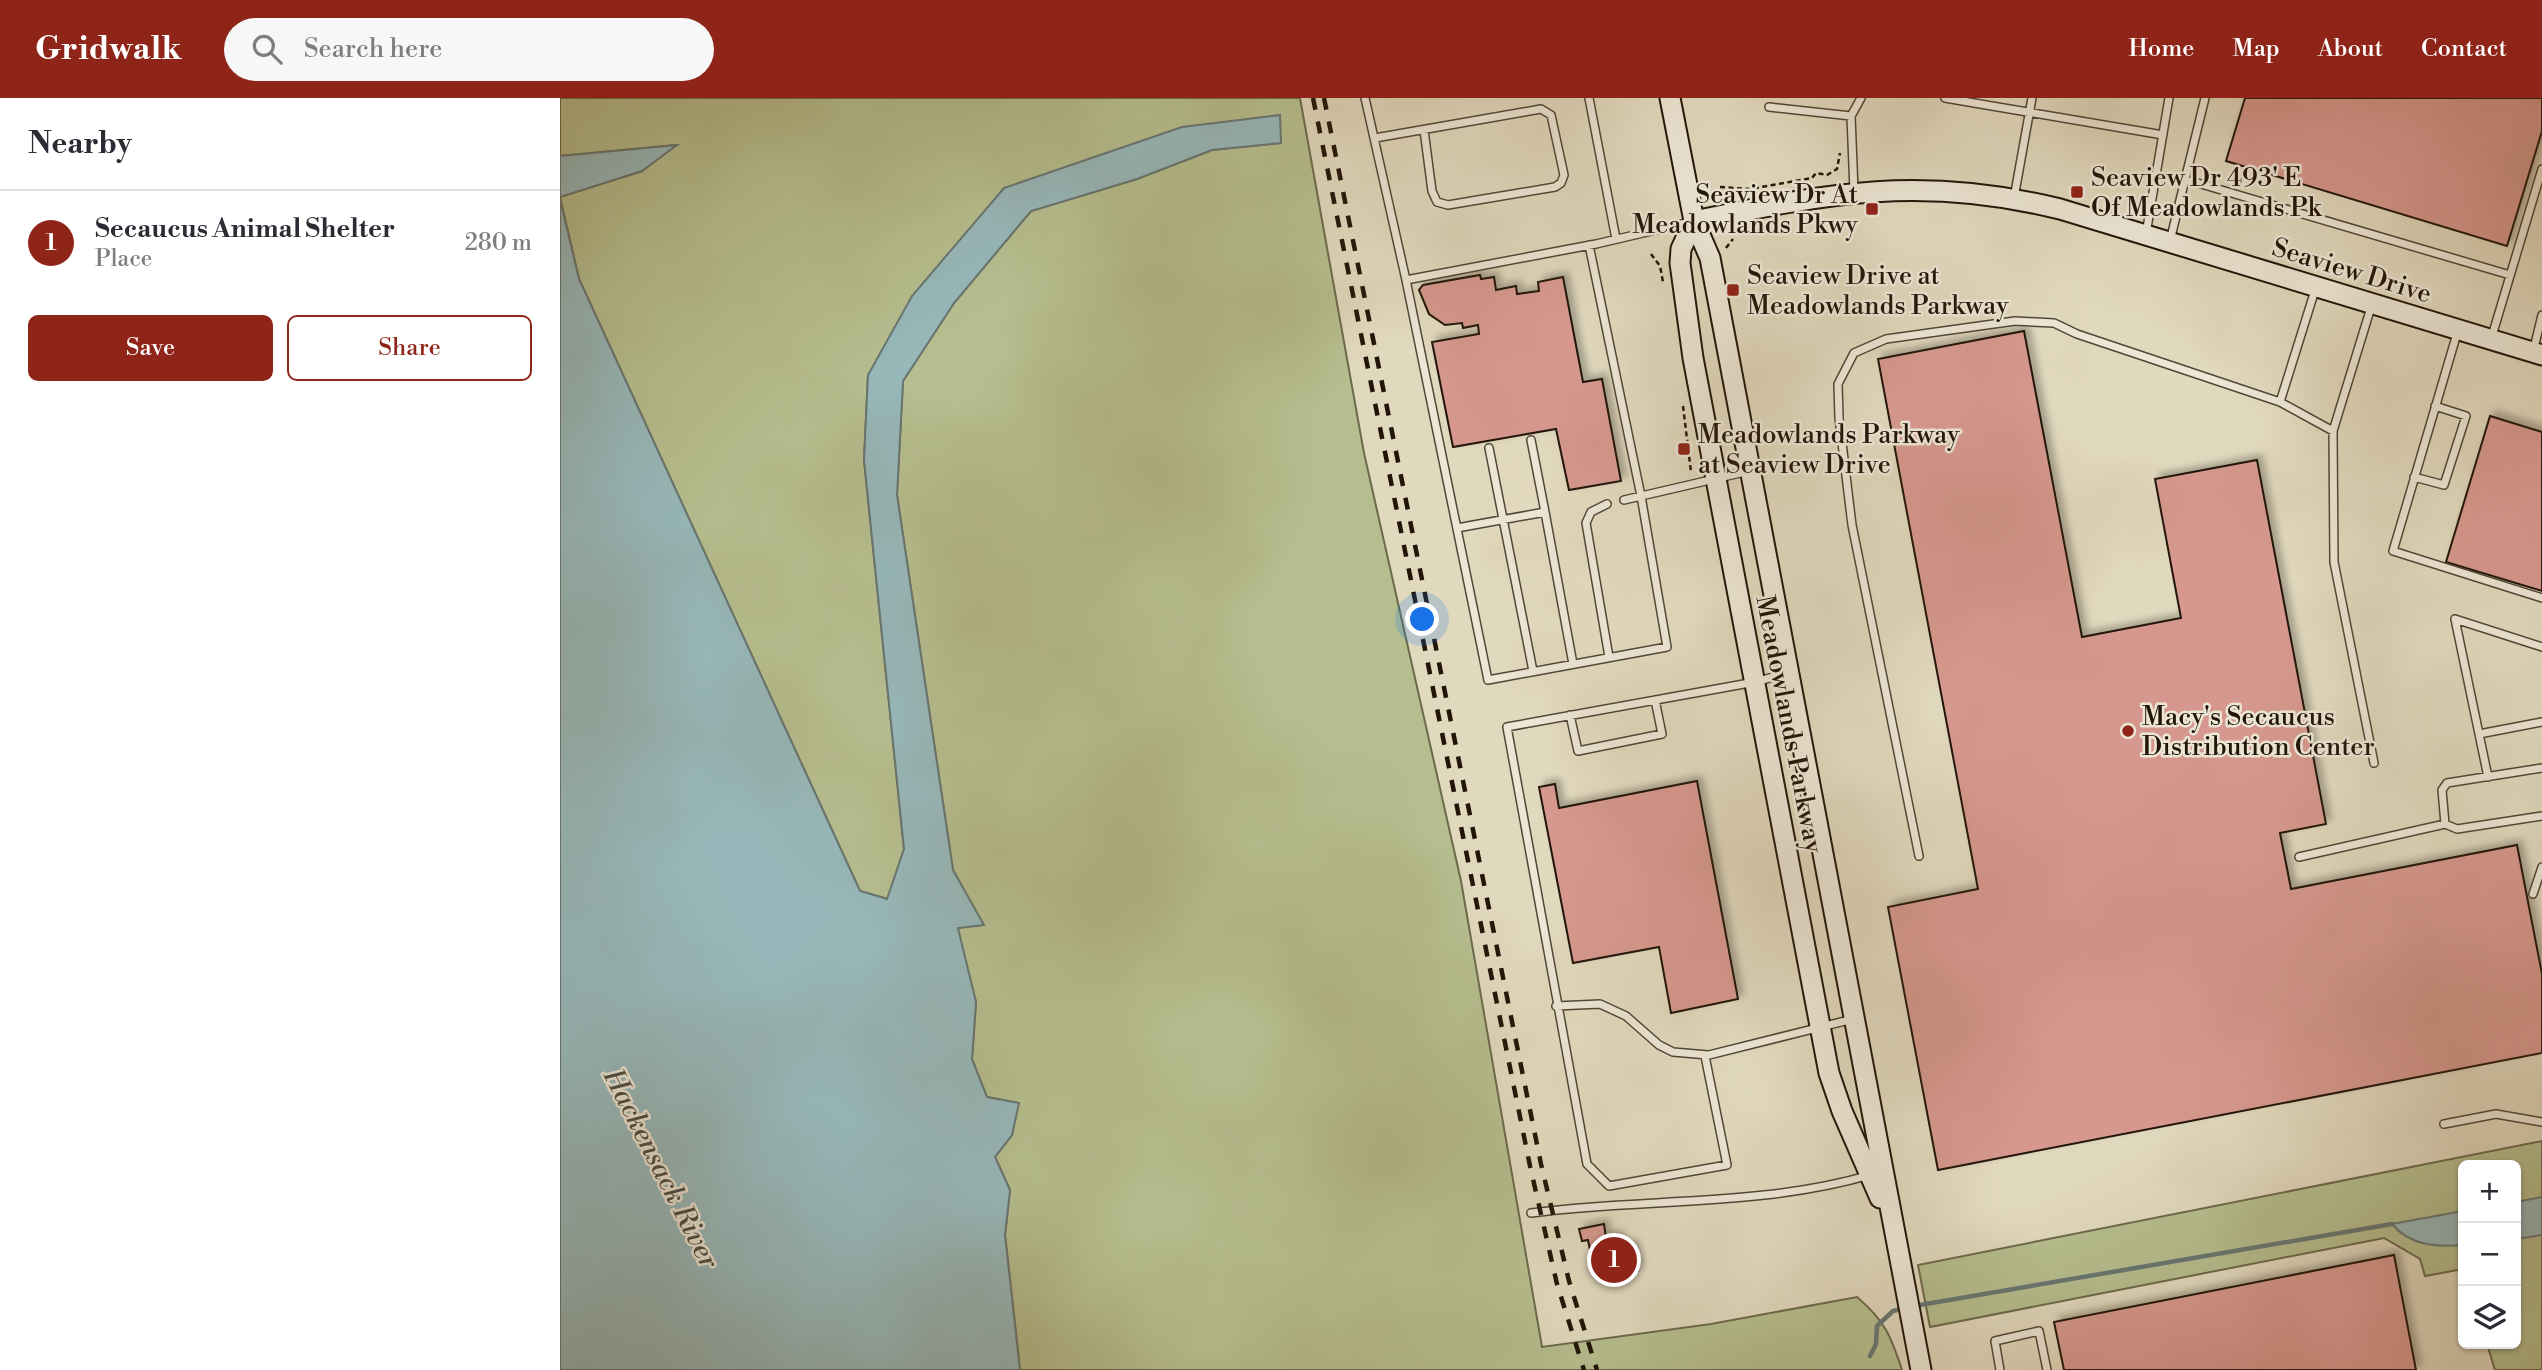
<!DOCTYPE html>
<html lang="en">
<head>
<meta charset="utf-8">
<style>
	:root { --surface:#fff; --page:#f7f7f7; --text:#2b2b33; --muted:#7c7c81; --line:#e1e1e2; --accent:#8f2418 }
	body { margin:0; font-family:"Libre Bodoni",serif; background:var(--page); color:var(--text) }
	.controls { position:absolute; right:21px; bottom:21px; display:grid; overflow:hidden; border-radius:10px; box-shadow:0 2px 5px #0004 }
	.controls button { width:63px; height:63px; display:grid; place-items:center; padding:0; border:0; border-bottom:2px solid var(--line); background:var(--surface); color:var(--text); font:35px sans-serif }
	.you { position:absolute; left:863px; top:522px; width:24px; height:24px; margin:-18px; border:5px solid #fff; border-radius:50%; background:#1a73e8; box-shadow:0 0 0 10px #1a73e833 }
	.badge { display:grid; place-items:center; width:46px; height:46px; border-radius:50%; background:var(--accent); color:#fff; font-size:23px; font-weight:700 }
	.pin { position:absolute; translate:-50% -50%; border:4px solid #fff; box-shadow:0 2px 7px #0006 }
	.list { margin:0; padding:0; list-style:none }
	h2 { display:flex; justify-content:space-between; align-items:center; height:91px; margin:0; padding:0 28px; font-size:30px }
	h2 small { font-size:23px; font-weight:400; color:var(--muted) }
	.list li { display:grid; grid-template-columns:46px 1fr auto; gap:21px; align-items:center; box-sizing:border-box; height:105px; padding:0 28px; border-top:2px solid var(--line) }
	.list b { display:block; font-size:26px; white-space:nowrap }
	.list p { margin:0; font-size:23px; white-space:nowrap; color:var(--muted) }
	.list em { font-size:23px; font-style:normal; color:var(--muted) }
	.actions { display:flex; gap:14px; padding:21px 28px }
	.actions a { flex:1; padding:16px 0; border:2px solid var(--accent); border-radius:10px; text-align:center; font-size:24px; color:var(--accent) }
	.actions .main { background:var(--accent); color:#fff }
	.icon { flex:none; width:38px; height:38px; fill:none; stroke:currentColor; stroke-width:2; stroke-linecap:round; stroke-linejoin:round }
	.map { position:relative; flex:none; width:1982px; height:1272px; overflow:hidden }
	header { display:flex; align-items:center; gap:42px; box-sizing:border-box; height:98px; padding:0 35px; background:var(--accent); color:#fff }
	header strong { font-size:33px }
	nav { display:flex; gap:38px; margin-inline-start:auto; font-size:24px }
	.search { width:490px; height:63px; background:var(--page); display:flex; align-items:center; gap:18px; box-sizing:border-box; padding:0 24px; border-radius:38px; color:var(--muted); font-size:26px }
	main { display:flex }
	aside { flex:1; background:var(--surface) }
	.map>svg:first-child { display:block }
	.green { fill:#b6be8f; stroke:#6c6a4c; stroke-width:2 }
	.water { fill:#97b8ba; stroke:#687773; stroke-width:2 }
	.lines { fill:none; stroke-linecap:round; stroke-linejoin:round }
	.stream { stroke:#687773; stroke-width:4.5 }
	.building { fill:#d6988e; stroke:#221508; stroke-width:2; filter:url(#shadow) }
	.lane-casing { stroke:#524636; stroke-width:10 }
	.secondary-casing { stroke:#221508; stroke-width:23 }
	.path { stroke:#221508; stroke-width:2.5; stroke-dasharray:5 3.5; stroke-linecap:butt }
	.lane { stroke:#ece6d5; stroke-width:7 }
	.secondary { stroke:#ece6d5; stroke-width:19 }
	.rail { stroke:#221508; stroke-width:4.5; stroke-dasharray:12 12; stroke-linecap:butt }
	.poi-dot { fill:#8f2418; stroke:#ece6d5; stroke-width:2.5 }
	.labels { text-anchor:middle; stroke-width:5; stroke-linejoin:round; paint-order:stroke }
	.poi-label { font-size:26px; fill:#221508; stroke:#ece6d5; text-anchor:start }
	.street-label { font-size:26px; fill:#221508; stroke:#ece6d5 }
	.water-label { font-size:28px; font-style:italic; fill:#4b4e46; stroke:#ece6d5 }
</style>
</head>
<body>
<header>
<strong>Gridwalk</strong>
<div class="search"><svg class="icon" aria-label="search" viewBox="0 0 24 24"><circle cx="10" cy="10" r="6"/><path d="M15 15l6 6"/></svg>Search here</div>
<nav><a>Home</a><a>Map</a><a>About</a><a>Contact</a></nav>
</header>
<main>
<aside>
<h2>Nearby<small></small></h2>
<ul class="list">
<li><span class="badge">1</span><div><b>Secaucus Animal Shelter</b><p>Place</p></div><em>280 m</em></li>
</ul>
<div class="actions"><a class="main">Save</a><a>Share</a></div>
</aside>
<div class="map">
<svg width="1982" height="1272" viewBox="0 0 1982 1272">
	<defs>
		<filter id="shadow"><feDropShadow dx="5" dy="-5" stdDeviation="3.5" flood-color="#0004"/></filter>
	</defs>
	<rect width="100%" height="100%" fill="#e1d9be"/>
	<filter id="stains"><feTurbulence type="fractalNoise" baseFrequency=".00286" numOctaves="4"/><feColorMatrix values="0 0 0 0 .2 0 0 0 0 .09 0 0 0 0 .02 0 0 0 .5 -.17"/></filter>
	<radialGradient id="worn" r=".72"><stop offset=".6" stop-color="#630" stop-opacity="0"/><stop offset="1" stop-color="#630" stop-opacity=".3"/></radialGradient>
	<path class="green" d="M0 0H740L804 355 901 783 982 1249 1151 1226 1297 1199C1325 1223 1331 1238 1342 1272H460L445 1137 450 1092 435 1059 452 1037 458 1005 427 999 412 961 416 904 397 830 423 827 393 772 337 397 343 283 394 205 471 113 577 81 652 52 720 45V17L444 90 308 277 304 362 344 751 328 801 300 793 19 181 0 99 82 73 115 47 0 58Z
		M1982 1043V1272H1935L1927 1246H1956V1067H1903V1171L1865 1178 1860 1161 1824 1140 1370 1229 1358 1167Z"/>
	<path class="water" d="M720 17 721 45 652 52 577 81 471 113 394 205 343 283 337 397 393 772 424 827 398 830 416 904 412 961 427 999 459 1005 452 1037 435 1059 450 1092 445 1137 460 1272H0V101L19 181 300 793 327 801 344 751 304 362 308 277 352 198 444 90 622 29Z
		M117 47 82 73 0 99V58Z
		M1982 1099V1137L1956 1141V1104Z
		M1903 1113V1147C1877 1149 1850 1148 1832 1126Z"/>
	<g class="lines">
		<path class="stream" d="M1354 1208 1832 1126
			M1310 1258 1316 1246 1317 1228 1333 1213 1345 1210"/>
	</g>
	<path class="building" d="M1685 0H1982V33L1947 148 1666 63Z
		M920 177 921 181 934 179 936 192 956 188 957 196 979 193 978 184 1003 179 1023 284 1042 281 1061 383 1009 392 996 331 893 349 872 244 919 236 918 227 903 230 902 225 885 227 869 216 859 192 863 187Z
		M1464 233 1522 539 1621 520 1595 381 1697 362 1766 726 1720 735 1731 791 1957 747 1982 876V955L1378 1072 1328 809 1418 791 1318 261Z
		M1930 318 1982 334V493L1886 464Z
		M1137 683 1178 901 1111 915 1099 849 1013 865 979 689 995 686 999 710Z
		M1044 1126 1046 1140 1058 1138 1060 1151 1073 1148 1078 1173 1065 1175 1066 1183 1054 1185 1053 1177 1036 1180 1028 1142 1022 1143 1019 1131Z
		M1834 1157 1856 1272H1504L1494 1224Z"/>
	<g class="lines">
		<g class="lane-casing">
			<path id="lane" d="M805 0 846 182 1036 146 1130 124
				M1029 0 1056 141
				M1385 0 1603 37
				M1209 9 1291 18
				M815 40 981 11 991 17 1004 77 1001 85 995 89 888 107 877 104 872 93 864 32
				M1624 81 1950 177
				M1294 93 1291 18 1301 0
				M1454 100 1472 0
				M1586 136 1609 0
				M1610 143 1645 0
				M846 182 928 582 1107 549 1081 398 1029 147
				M1812 206 1773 333 1774 464 1814 665
				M1898 232 1833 453 1982 500
				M1932 238 1982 71
				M1973 254 1982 217
				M1720 304 1773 333
				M971 342 985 414
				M929 350 973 573
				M1854 379 1884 387 1906 318 1875 308
				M1064 402 1189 373
				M1047 406 1031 414 1026 425 1049 559
				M897 430 985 414 1013 566
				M1228 575 1195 584 947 629 1027 1066 1049 1088 1167 1067 1145 958 1293 921
				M1010 617 1018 653 1102 636 1095 602
				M1919 636 1982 624
				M1928 679 1895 521 1982 549
				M1885 726 1882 692 1887 685 1982 670
				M1359 758 1292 427 1279 320 1278 286 1294 255 1326 241 1455 223 1494 225 1517 236 1720 304 1756 189
				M1739 759 1885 726 1897 731 1982 718
				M1973 796 1982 769
				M996 908 1040 906 1066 918 1099 947 1113 954 1148 957
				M1884 1026 1936 1016 1982 1024
				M971 1115C1083 1100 1200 1109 1310 1077
				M1440 1272 1435 1243 1479 1233 1487 1272"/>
		</g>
		<g class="secondary-casing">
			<path id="secondary" d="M1110 0 1134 123 1150 160 1361 1272
				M1134 123 1121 151 1120 165 1133 260 1269 975 1282 1013 1320 1100
				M1134 123C1269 95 1362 77 1500 111L1982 257"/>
		</g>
		<path class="path" d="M1160 89 1190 91 1252 80 1256 75 1267 77 1277 71 1280 55
			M1166 150 1173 141
			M1091 156 1100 168 1103 184
			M1123 308 1131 374"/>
		<use href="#lane" class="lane"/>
		<use href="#secondary" class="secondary"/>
		<path class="rail" d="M753 0 970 1068 997 1186 1024 1272
			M764 0 981 1066 1009 1183 1037 1272"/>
	</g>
	<g class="poi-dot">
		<rect x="1510" y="87" width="14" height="14" rx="3.5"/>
		<rect x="1305" y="104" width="14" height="14" rx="3.5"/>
		<rect x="1166" y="185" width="14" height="14" rx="3.5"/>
		<rect x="1117" y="344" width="14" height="14" rx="3.5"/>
		<circle cx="1568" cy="633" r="7"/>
	</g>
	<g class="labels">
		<g class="poi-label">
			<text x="1531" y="88">Seaview Dr 493' E<tspan x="1531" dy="30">Of Meadowlands Pk</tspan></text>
			<text x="1298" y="105" text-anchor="end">Seaview Dr At<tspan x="1298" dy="30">Meadowlands Pkwy</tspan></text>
			<text x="1187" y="186">Seaview Drive at<tspan x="1187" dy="30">Meadowlands Parkway</tspan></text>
			<text x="1138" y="345">Meadowlands Parkway<tspan x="1138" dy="30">at Seaview Drive</tspan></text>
			<text x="1582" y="627">Macy's Secaucus<tspan x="1582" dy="30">Distribution Center</tspan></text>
		</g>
		<g class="street-label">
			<text transform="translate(1792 172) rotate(17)" y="9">Seaview Drive</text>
			<text transform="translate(1230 626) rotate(79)" y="9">Meadowlands Parkway</text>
		</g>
		<g class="water-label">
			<text transform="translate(102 1070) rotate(63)" y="10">Hackensack River</text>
		</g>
	</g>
	<rect width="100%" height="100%" filter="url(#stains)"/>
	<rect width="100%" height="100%" fill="url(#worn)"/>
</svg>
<div class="controls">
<button>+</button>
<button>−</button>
<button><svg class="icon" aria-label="layers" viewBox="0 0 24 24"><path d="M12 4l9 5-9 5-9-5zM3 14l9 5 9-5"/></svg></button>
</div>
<div class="you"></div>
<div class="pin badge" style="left:1054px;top:1162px">1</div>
</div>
</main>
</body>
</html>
